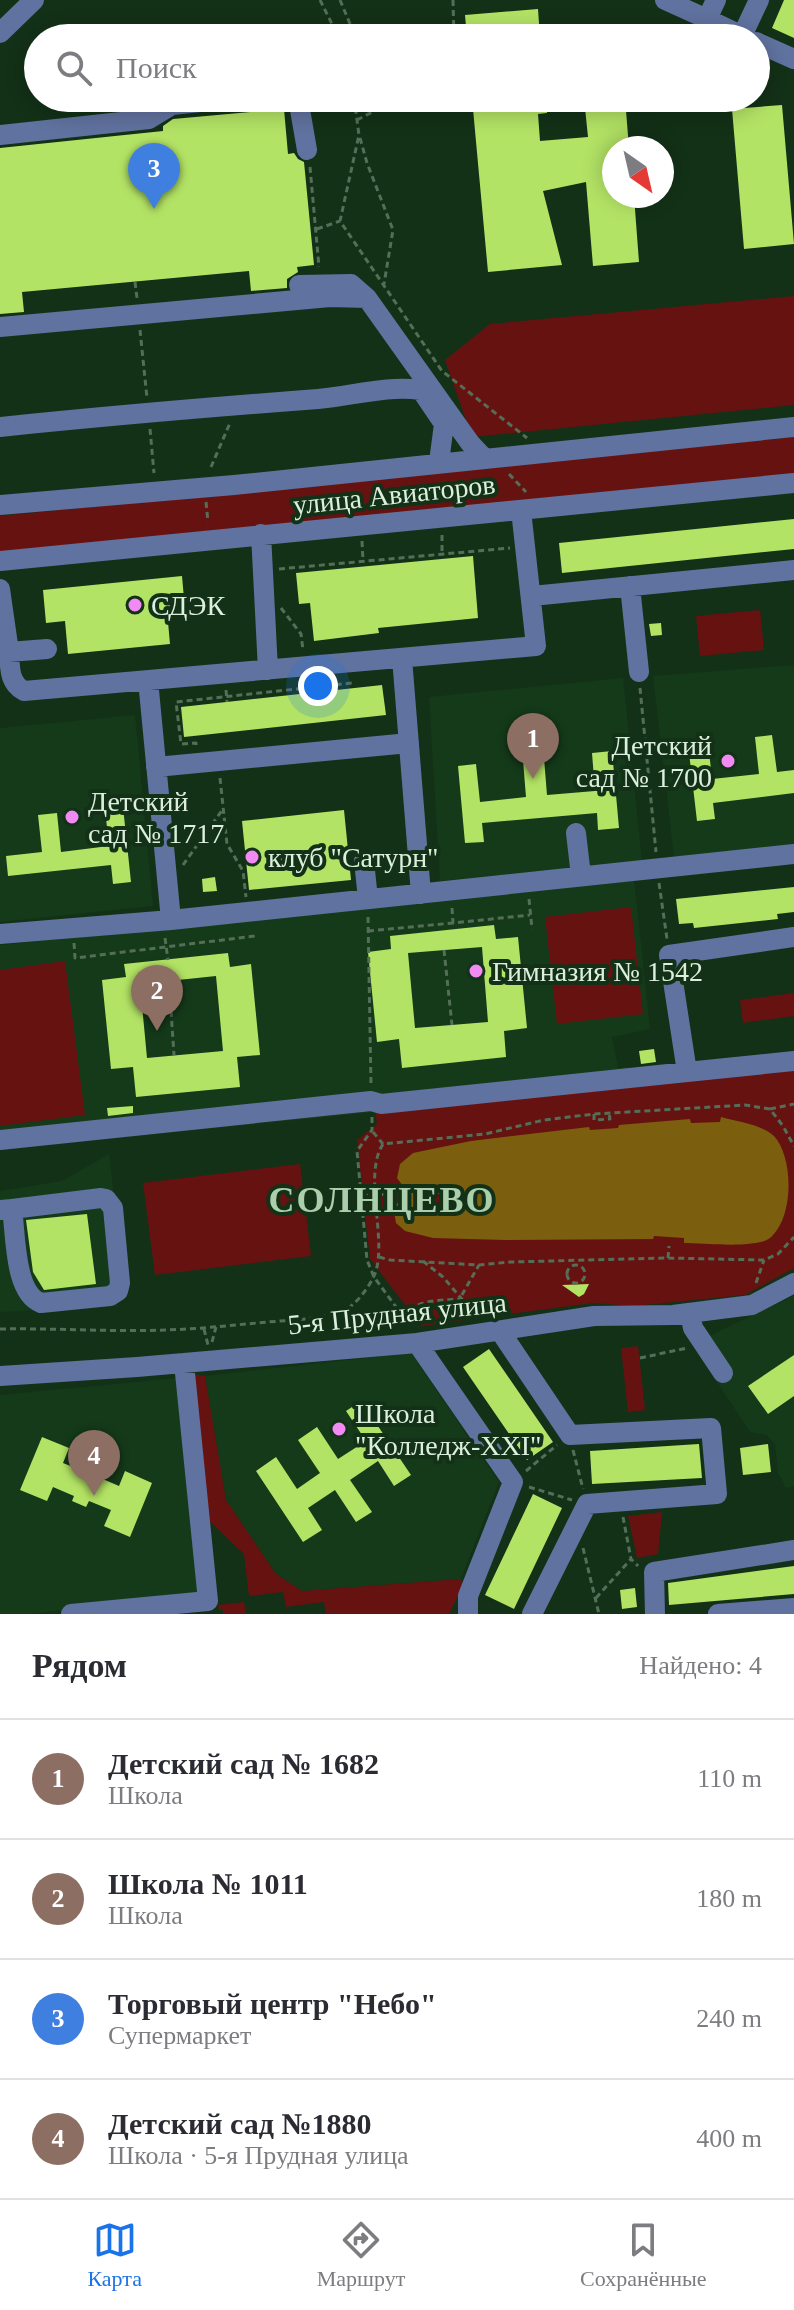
<!DOCTYPE html>
<html lang="ru">
<head>
<meta charset="utf-8">
<style>
	:root { --surface:#fff; --page:#f2f2f3; --text:#2b2b33; --muted:#7c7c81; --line:#e1e1e2; --accent:#1a73e8 }
	body { margin:0; font-family:"Times New Roman",serif; background:var(--page); color:var(--text) }
	.compass { position:absolute; left:602px; top:136px; width:72px; height:72px; border-radius:50%; background:var(--surface); box-shadow:0 4px 20px #0003; rotate:146deg }
	.you { position:absolute; left:318px; top:686px; width:28px; height:28px; margin:-20px; border:6px solid #fff; border-radius:50%; background:#1a73e8; box-shadow:0 0 0 12px #1a73e833 }
	.badge { display:grid; place-items:center; width:52px; height:52px; border-radius:50%; background:var(--accent); color:#fff; font-size:26px; font-weight:700 }
	.pin { position:absolute; translate:-50% -66px; filter:drop-shadow(0 2px 4px #0008) }
	.pin::after { content:''; position:absolute; top:42px; width:28px; height:24px; background:inherit; clip-path:polygon(0 0,100% 0,50% 100%) }
	.list { margin:0; padding:0; list-style:none }
	h2 { display:flex; justify-content:space-between; align-items:center; height:104px; margin:0; padding:0 32px; font-size:34px }
	h2 small { font-size:26px; font-weight:400; color:var(--muted) }
	.list li { display:grid; grid-template-columns:52px 1fr auto; gap:24px; align-items:center; box-sizing:border-box; height:120px; padding:0 32px; border-top:2px solid var(--line) }
	.list b { display:block; font-size:30px; white-space:nowrap }
	.list p { margin:0; font-size:26px; white-space:nowrap; color:var(--muted) }
	.list em { font-size:26px; font-style:normal; color:var(--muted) }
	.icon { flex:none; width:44px; height:44px; fill:none; stroke:currentColor; stroke-width:2; stroke-linecap:round; stroke-linejoin:round }
	.map { position:relative; flex:none; width:794px; height:1614px; overflow:hidden }
	.search { position:absolute; background:var(--surface); box-shadow:0 4px 20px #0003; left:24px; right:24px; top:24px; height:88px; display:flex; align-items:center; gap:20px; box-sizing:border-box; padding:0 28px; border-radius:44px; color:var(--muted); font-size:30px }
	.sheet { height:584px; background:var(--surface) }
	nav { display:flex; justify-content:space-around; align-items:center; box-sizing:border-box; height:112px; border-top:2px solid var(--line); background:var(--surface); font-size:22px; color:var(--muted) }
	nav a { display:grid; justify-items:center; gap:4px }
	nav .on { color:var(--accent) }
	.map>svg:first-child { display:block }
	.built { fill:#143a1a }
	.green { fill:#661211 }
	.water { fill:#7c5f0e; fill-rule:evenodd }
	.building { fill:#b3e365; fill-rule:evenodd }
	.lines { fill:none; stroke-linecap:round; stroke-linejoin:round }
	.path { stroke:#546e57; stroke-width:3; stroke-dasharray:6 4; stroke-linecap:butt }
	.minor { stroke:#60729f; stroke-width:20 }
	.poi-dot { fill:#f28af3; stroke:#133117; stroke-width:3 }
	.labels { text-anchor:middle; stroke-width:8; stroke-linejoin:round; paint-order:stroke }
	.street-label { font-size:28px; fill:#dcefdd; stroke:#133117 }
	.poi-label { font-size:28px; fill:#dcefdd; stroke:#133117; text-anchor:start }
	.district-label { font-size:36px; font-weight:bold; letter-spacing:2px; fill:#abcfad; stroke:#133117 }
</style>
</head>
<body>
<div class="map">
<svg width="794" height="1614" viewBox="0 0 794 1614">
	<rect width="100%" height="100%" fill="#133117"/>
	<path class="built" d="M794 665V846L674 857 653 676Z
		M623 678 642 861 440 881 429 697Z
		M135 715 153 906 0 922V728Z
		M634 878 650 1029 612 1037 618 1068 629 1067 631 1086 0 1150V945Z
		M109 1154 126 1294 116 1306 0 1312V1191L62 1181Z
		M794 1296V1486L786 1488 778 1473 775 1445 767 1435 750 1432 692 1344Z
		M411 1353 499 1482 461 1579 302 1591 276 1574 226 1500 205 1376Z
		M178 1378 198 1595 29 1614H0V1395Z"/>
	<path class="green" d="M794 296V405L472 437 445 360 490 324Z
		M794 437V475L0 554V516Z
		M760 610 764 650 700 656 696 616Z
		M631 907 643 1014 557 1024 545 917Z
		M65 961 85 1115 0 1126V970Z
		M794 993V1016L743 1023 740 1000Z
		M794 1067V1268L745 1295 634 1306 593 1303 421 1326 370 1259 357 1140 377 1124 375 1110Z
		M300 1164 311 1256 155 1275 143 1183Z
		M638 1346 645 1410 628 1412 621 1348Z
		M193 1374 205 1376 226 1500 276 1574 302 1591 461 1579 463 1586 449 1614H326L324 1602 286 1607 283 1592 249 1596 244 1554 208 1520Z
		M662 1512 658 1554 637 1558 628 1516Z
		M244 1602 246 1614H223V1610H219L218 1605Z"/>
	<path class="water" d="M721 1117C739 1122 760 1124 774 1136 794 1158 794 1218 770 1238 756 1249 702 1243 684 1243V1238L654 1236 653 1239 506 1240 433 1238 405 1231 396 1223 393 1206 401 1201 403 1186 397 1178 400 1164 413 1153 471 1141 589 1127 590 1130 618 1128 619 1125 690 1119 691 1123 720 1122ZM438 1190V1194L468 1193V1201L442 1204 441 1207H434L433 1191Z"/>
	<path class="building" d="M784 0H794V38L772 28Z
		M538 9 540 38H467L465 15Z
		M472 98H545L547 113 538 114 540 141 588 137 584 98H625L629 148H614V196H634L639 262 593 266 586 182 543 191 562 265 488 272Z
		M782 105 794 244 744 249 732 109Z
		M284 109 288 154 294 153 298 159 304 162 314 265 297 267 298 272 287 279V288L251 291 249 271 22 292 24 312 0 314V148L163 131V126L173 119Z
		M794 519V549L562 573 559 543Z
		M473 556 478 618 378 628 379 633 314 641 310 603 299 604 296 573Z
		M182 576 185 610 167 611 170 644 68 654 65 621 46 623 43 590Z
		M661 623 662 635 651 636 649 624Z
		M382 685 386 715 184 737 181 707Z
		M772 735 777 772 794 770V793L713 803 715 819 697 821 688 744 708 742 712 779 759 774 755 737Z
		M612 751 619 828 598 830 597 813 482 823 484 842 465 843 458 766 476 764 480 802 526 797 523 760 544 758 547 795 595 791 592 753Z
		M123 807 131 882 113 884 111 865 8 876 6 856 42 852 38 815 57 813 61 852 109 846 105 809Z
		M344 810 351 880 249 890 242 821Z
		M215 877 217 891 203 892 202 879Z
		M794 887V912L777 914 778 919 694 928 693 923 679 924 676 899Z
		M494 925 496 939 518 937 527 1028 504 1031 506 1057 402 1068 399 1039 377 1042 368 952 391 949 390 936ZM482 947 488 1022 415 1028 408 953Z
		M228 953 230 967 251 964 260 1055 237 1057 240 1087 136 1097 133 1067 111 1069 102 980 126 977 124 964ZM216 976 223 1051 147 1058 140 984Z
		M654 1049 656 1062 641 1064 639 1051Z
		M133 1106V1113L108 1116 107 1108Z
		M87 1214 96 1284 44 1290 33 1272 26 1220Z
		M589 1284 584 1294 579 1297 562 1285Z
		M489 1349 553 1442 527 1460 463 1367Z
		M794 1355V1396L768 1414 748 1386Z
		M361 1401 411 1475 394 1486 378 1461 350 1480 372 1512 356 1522 335 1490 308 1508 322 1530 303 1542 256 1471 276 1457 297 1489 320 1473 298 1440 317 1427 338 1459 366 1441 346 1411Z
		M42 1437 69 1448 63 1463 83 1471 85 1466 100 1473 98 1477 119 1486 125 1471 152 1483 130 1537 104 1526 111 1510 89 1501 86 1507 72 1501 74 1496 53 1487 47 1501 20 1490Z
		M699 1444 702 1478 592 1484 590 1451Z
		M768 1444 771 1472 743 1475 740 1448Z
		M533 1494 562 1508 514 1609 485 1595Z
		M794 1566V1594L669 1605 668 1583Z
		M635 1588 637 1607 622 1609 620 1590Z"/>
	<g class="lines">
		<path class="path" d="M320 0 339 38
			M340 0 353 31V38
			M453 0 454 38
			M354 98 359 135 340 221 442 371 527 438
			M357 120 399 98
			M360 138 367 163 393 230 384 284
			M310 167 319 267
			M317 229 340 221
			M135 282 137 298
			M140 330 147 398
			M150 429 154 473
			M211 467 230 423
			M509 474 526 492
			M206 502 208 522
			M442 535V554
			M362 541 363 561
			M279 569 510 548
			M281 608 301 634 303 650
			M640 688 656 852
			M226 690 227 702
			M196 745V743L181 744 176 702 352 683
			M220 778 227 844 243 871 246 897
			M183 865 223 809
			M659 883 667 939
			M529 899 532 929
			M452 908 453 923 530 915
			M368 917 371 1085
			M368 931 453 923
			M165 938 168 960
			M74 943 75 958 255 936
			M444 950 452 1025
			M169 981 174 1055
			M770 1109 794 1104
			M594 1114V1120L610 1119 609 1113
			M372 1117V1130L357 1151 367 1260 374 1277 410 1326
			M373 1132 383 1144
			M362 1196 387 1194
			M379 1257 390 1260 479 1265 510 1262 668 1258 764 1260 778 1254 794 1237
			M668 1258 669 1246
			M423 1261 443 1277 478 1318
			M567 1274a9 9 0 1 1 18 0a9 9 0 1 1-18 0Z
			M756 1283 764 1260
			M403 1318C417 1298 438 1301 460 1299
			M447 1321 479 1265
			M0 1329C55 1328 110 1332 165 1330 200 1329 234 1325 268 1322 291 1320 327 1319 347 1309 357 1303 369 1287 374 1276 389 1243 362 1176 383 1144L485 1134 544 1120 594 1114 745 1105 770 1109 783 1126 794 1146
			M204 1329 208 1345
			M212 1342 216 1327
			M640 1358 687 1348
			M573 1450 583 1489
			M526 1471 557 1445
			M529 1487 572 1500
			M623 1517 631 1559 638 1566
			M583 1548 599 1614
			M596 1598 631 1559"/>
		<path class="minor" d="M665 0 707 19 716 0
			M707 19 747 38
			M0 33 34 0
			M742 36 759 0
			M756 42 794 59
			M298 98 307 150
			M0 135 149 119 172 105 237 98
			M299 285 351 284 367 298 470 443 484 458
			M0 327 330 297 367 298
			M0 427C106 416 212 407 318 399 353 396 386 385 421 390L444 424 439 462
			M0 505 234 485 794 427
			M261 534 268 670
			M0 561 794 483
			M630 586 639 672
			M0 589 9 652 0 653
			M532 596 794 570
			M47 649 9 652C10 668 9 683 24 691L536 646 521 510
			M402 658 421 894
			M148 680 171 920
			M156 767 409 743
			M576 833 581 876
			M364 861 368 899
			M0 934 171 920 794 854
			M687 1072 794 1061
			M0 1140 371 1101 381 1104 687 1072 669 955 794 937
			M0 1210 12 1209 101 1198 106 1199 113 1208 120 1283 118 1291 110 1296 41 1303C14 1293 16 1235 12 1209
			M690 1313 693 1328 723 1373
			M505 1330 504 1337 570 1435 711 1428 717 1494 587 1504 532 1614
			M417 1343 513 1482 468 1596V1614
			M0 1376 137 1367 417 1343 594 1316 673 1315 752 1305 794 1283
			M71 1614 208 1601 184 1363
			M655 1614 654 1572 794 1550
			M718 1614 794 1608"/>
	</g>
	<g class="poi-dot">
		<circle cx="135" cy="605" r="8"/>
		<circle cx="728" cy="761" r="8"/>
		<circle cx="72" cy="817" r="8"/>
		<circle cx="252" cy="857" r="8"/>
		<circle cx="476" cy="971" r="8"/>
		<circle cx="339" cy="1429" r="8"/>
	</g>
	<g class="labels">
		<g class="street-label">
			<text transform="translate(394 494) rotate(-6)" y="10">улица Авиаторов</text>
			<text transform="translate(397 1313) rotate(-6)" y="10">5-я Прудная улица</text>
		</g>
		<g class="poi-label">
			<text x="151" y="615">СДЭК</text>
			<text x="712" y="755" text-anchor="end">Детский<tspan x="712" dy="32">сад № 1700</tspan></text>
			<text x="88" y="811">Детский<tspan x="88" dy="32">сад № 1717</tspan></text>
			<text x="268" y="867">клуб "Сатурн"</text>
			<text x="492" y="981">Гимназия № 1542</text>
			<text x="355" y="1423">Школа<tspan x="355" dy="32">"Колледж-XXI"</tspan></text>
		</g>
		<g class="district-label">
			<text x="382" y="1212">СОЛНЦЕВО</text>
		</g>
	</g>
</svg>
<svg class="compass" viewBox="-18 -18 36 36"><path d="M0-13l5 13h-10z" fill="#e53935"/><path d="M0 13l5-13h-10z" fill="#7c7c81"/></svg>
<div class="you"></div>
<div class="pin badge" style="left:533px;top:779px;background:#8d6e63">1</div>
<div class="pin badge" style="left:157px;top:1031px;background:#8d6e63">2</div>
<div class="pin badge" style="left:154px;top:209px;background:#3f7fe0">3</div>
<div class="pin badge" style="left:94px;top:1496px;background:#8d6e63">4</div>
<div class="search"><svg class="icon" aria-label="search" viewBox="0 0 24 24"><circle cx="10" cy="10" r="6"/><path d="M15 15l6 6"/></svg>Поиск</div>
</div>
<section class="sheet">
<h2>Рядом<small>Найдено: 4</small></h2>
<ul class="list">
<li><span class="badge" style="background:#8d6e63">1</span><div><b>Детский сад № 1682</b><p>Школа</p></div><em>110 m</em></li>
<li><span class="badge" style="background:#8d6e63">2</span><div><b>Школа № 1011</b><p>Школа</p></div><em>180 m</em></li>
<li><span class="badge" style="background:#3f7fe0">3</span><div><b>Торговый центр &quot;Небо&quot;</b><p>Супермаркет</p></div><em>240 m</em></li>
<li><span class="badge" style="background:#8d6e63">4</span><div><b>Детский сад №1880</b><p>Школа · 5-я Прудная улица</p></div><em>400 m</em></li>
</ul>
</section>
<nav>
<a class="on"><svg class="icon" aria-label="map" viewBox="0 0 24 24"><path d="M3 6l6-2 6 2 6-2v14l-6 2-6-2-6 2zM9 4v14M15 6v14"/></svg>Карта</a>
<a><svg class="icon" aria-label="directions" viewBox="0 0 24 24"><path d="M12 3l9 9-9 9-9-9zM9 14v-3h6M13 9l2 2-2 2"/></svg>Маршрут</a>
<a><svg class="icon" aria-label="saved" viewBox="0 0 24 24"><path d="M7 4h10v16l-5-4-5 4z"/></svg>Сохранённые</a>
</nav>
</body>
</html>
